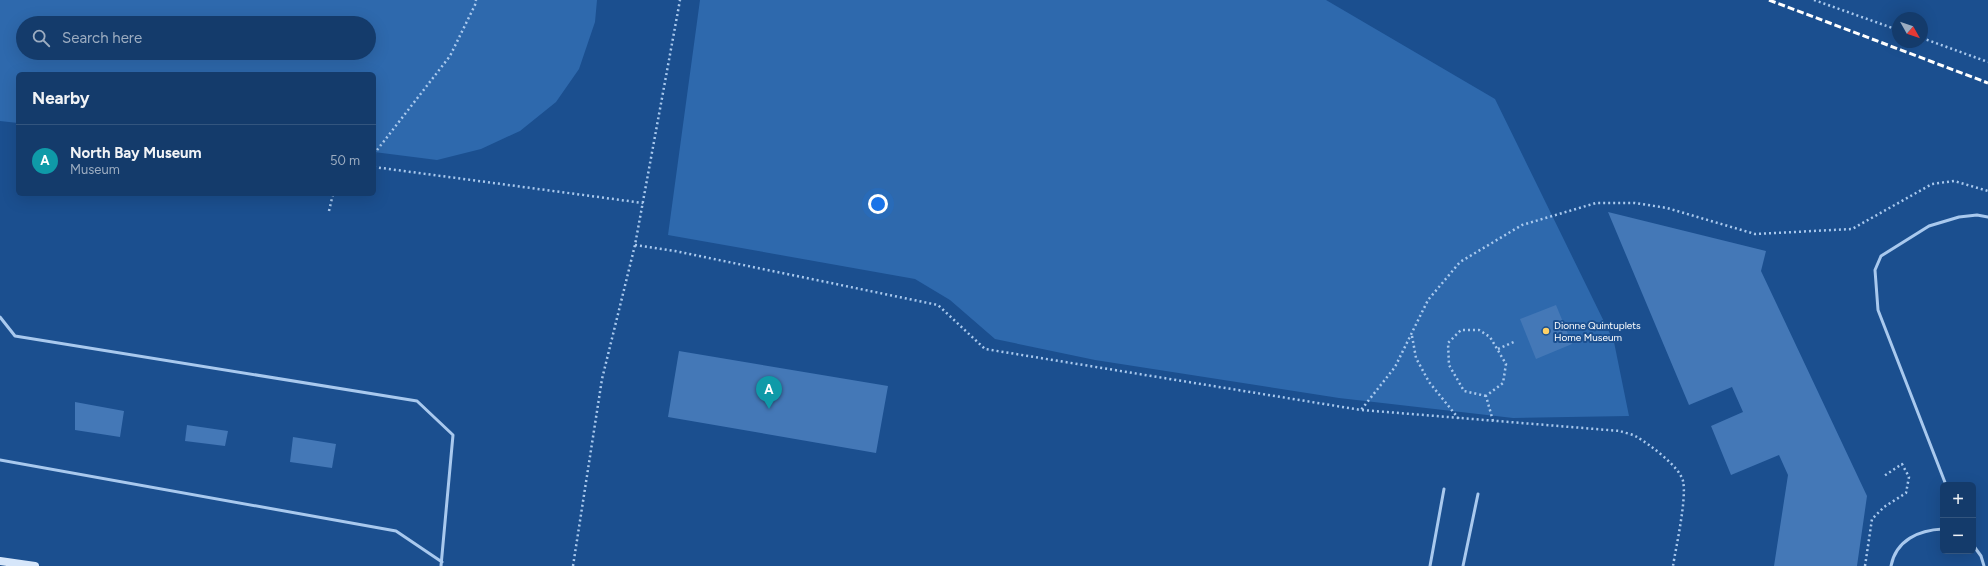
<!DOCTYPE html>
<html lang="en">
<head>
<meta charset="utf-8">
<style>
	:root { --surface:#143b6b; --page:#214673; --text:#f1f3f6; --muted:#9dadc1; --line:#33557e; --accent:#8bbbb9 }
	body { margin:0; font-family:Figtree,sans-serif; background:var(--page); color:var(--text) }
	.controls { position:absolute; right:12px; bottom:12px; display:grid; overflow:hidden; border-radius:6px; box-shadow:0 4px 16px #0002 }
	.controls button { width:36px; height:36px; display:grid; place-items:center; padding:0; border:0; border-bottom:1px solid var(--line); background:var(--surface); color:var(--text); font:20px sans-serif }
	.compass { position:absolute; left:1892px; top:12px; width:36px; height:36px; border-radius:50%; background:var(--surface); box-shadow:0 4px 16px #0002; rotate:130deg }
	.you { position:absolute; left:878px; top:204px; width:14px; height:14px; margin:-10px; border:3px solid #fff; border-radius:50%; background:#1a73e8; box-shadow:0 0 0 6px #1a73e833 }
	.badge { display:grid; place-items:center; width:26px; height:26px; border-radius:50%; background:var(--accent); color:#fff; font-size:13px; font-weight:700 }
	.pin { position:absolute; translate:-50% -33px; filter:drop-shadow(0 1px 2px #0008) }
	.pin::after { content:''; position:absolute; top:21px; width:14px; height:12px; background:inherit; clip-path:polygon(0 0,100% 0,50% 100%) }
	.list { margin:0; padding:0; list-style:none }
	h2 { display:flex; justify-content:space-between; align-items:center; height:52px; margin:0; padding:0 16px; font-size:17px }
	h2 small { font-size:13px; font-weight:400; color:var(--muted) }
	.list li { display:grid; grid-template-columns:26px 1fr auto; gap:12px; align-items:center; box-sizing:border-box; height:72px; padding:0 16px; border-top:1px solid var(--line) }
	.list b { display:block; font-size:15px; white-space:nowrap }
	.list p { margin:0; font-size:13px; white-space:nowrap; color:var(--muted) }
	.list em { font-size:13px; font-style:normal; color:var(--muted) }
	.icon { flex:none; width:22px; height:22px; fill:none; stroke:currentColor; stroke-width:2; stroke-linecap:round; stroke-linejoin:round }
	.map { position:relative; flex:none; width:1988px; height:566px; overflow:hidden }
	.search { position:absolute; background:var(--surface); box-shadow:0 4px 16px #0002; left:16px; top:16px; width:360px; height:44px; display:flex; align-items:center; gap:10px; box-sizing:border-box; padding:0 14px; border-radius:22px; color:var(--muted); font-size:15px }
	.panel { position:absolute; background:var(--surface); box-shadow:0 4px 16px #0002; left:16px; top:72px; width:360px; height:124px; border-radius:6px }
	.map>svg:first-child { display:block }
	.green { fill:#2e69ad; fill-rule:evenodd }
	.building { fill:#4478b7 }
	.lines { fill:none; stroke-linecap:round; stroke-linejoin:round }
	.path { stroke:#a9c9ee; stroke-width:2.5; stroke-dasharray:2 3; stroke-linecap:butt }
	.service { stroke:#a9c9ee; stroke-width:3 }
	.secondary { stroke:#d6e6fa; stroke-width:8 }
	.rail { stroke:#fff; stroke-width:3; stroke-dasharray:7 3; stroke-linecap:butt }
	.poi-dot { fill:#ffd166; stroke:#1b4f8f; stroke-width:1.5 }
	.labels { text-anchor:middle; stroke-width:4; stroke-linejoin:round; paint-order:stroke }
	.poi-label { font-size:10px; fill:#fff; stroke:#1b4f8f; text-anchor:start }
</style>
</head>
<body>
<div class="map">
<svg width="1988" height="566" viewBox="0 0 1988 566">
	<rect width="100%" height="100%" fill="#1b4f8f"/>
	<path class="green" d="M0 0H597L595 22 579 69 556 102 520 131 481 149 437 160 374 152V74H18V123L0 121ZM23 23H369V53H23Z
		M700 0H1326L1495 99 1614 342 1629 416 1513 418 1339 398 1095 360 995 339 950 300 915 279 668 235Z"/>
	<path class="building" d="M1608 212 1766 251 1761 271 1867 496 1857 566H1774L1788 475 1779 455 1731 475 1711 426 1743 412 1732 387 1689 405Z
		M1556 305 1572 344 1536 359 1520 319Z
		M679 351 888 386 876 453 668 417Z
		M75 402 124 411 120 437 75 430Z
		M187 425 228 431 225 446 185 441Z
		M293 437 336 444 332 468 290 462Z"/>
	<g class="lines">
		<path class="path" d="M1814 0 1898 30
			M1922 38 1988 62
			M374 154 450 56 475 5 476 0
			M374 167 643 203
			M329 211 333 194
			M635 245 675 251 938 305 985 349 1361 410 1395 367 1428 300 1460 262 1522 225 1596 203H1635L1667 208 1755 234 1852 229 1932 184 1954 181 1988 191
			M1412 336 1416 358 1429 382 1459 419
			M1498 349 1516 341
			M1486 396 1464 391 1449 365 1448 343 1461 330H1479L1490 337 1506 364 1503 383 1486 396 1493 421
			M1362 410 1620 431C1625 433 1632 434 1637 437 1649 444 1680 467 1683 481 1687 498 1676 547 1673 566
			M573 566 602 379 635 245 680 0
			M1865 566 1872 519 1884 507 1906 493 1909 477 1902 464 1884 476"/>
		<path class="service" d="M0 317 15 336 417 401 453 435 441 566
			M0 460 396 531 442 562
			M1946 485 1878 310 1875 270 1881 256 1929 226 1959 217 1977 215 1988 217
			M1973 545 1981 556 1984 566
			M1430 566 1444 489
			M1463 566 1478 494
			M1891 566C1896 540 1919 530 1943 529"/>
		<path class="secondary" d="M0 561 35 566"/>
		<path class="rail" d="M1769 0 1988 83"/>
	</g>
	<circle class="poi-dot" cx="1546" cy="331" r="4"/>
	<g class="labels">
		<g class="poi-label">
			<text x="1554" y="329">Dionne Quintuplets<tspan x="1554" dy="12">Home Museum</tspan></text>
		</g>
	</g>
</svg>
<div class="controls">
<button>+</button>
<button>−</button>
</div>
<svg class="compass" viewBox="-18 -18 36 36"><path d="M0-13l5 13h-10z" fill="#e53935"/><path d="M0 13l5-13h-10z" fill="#9dadc1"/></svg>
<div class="you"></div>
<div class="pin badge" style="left:769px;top:409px;background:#0f9aa8">A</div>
<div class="search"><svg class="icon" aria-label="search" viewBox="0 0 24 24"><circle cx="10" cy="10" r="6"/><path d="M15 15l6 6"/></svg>Search here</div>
<section class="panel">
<h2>Nearby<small></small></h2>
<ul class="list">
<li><span class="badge" style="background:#0f9aa8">A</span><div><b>North Bay Museum</b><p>Museum</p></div><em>50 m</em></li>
</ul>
</section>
</div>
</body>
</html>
